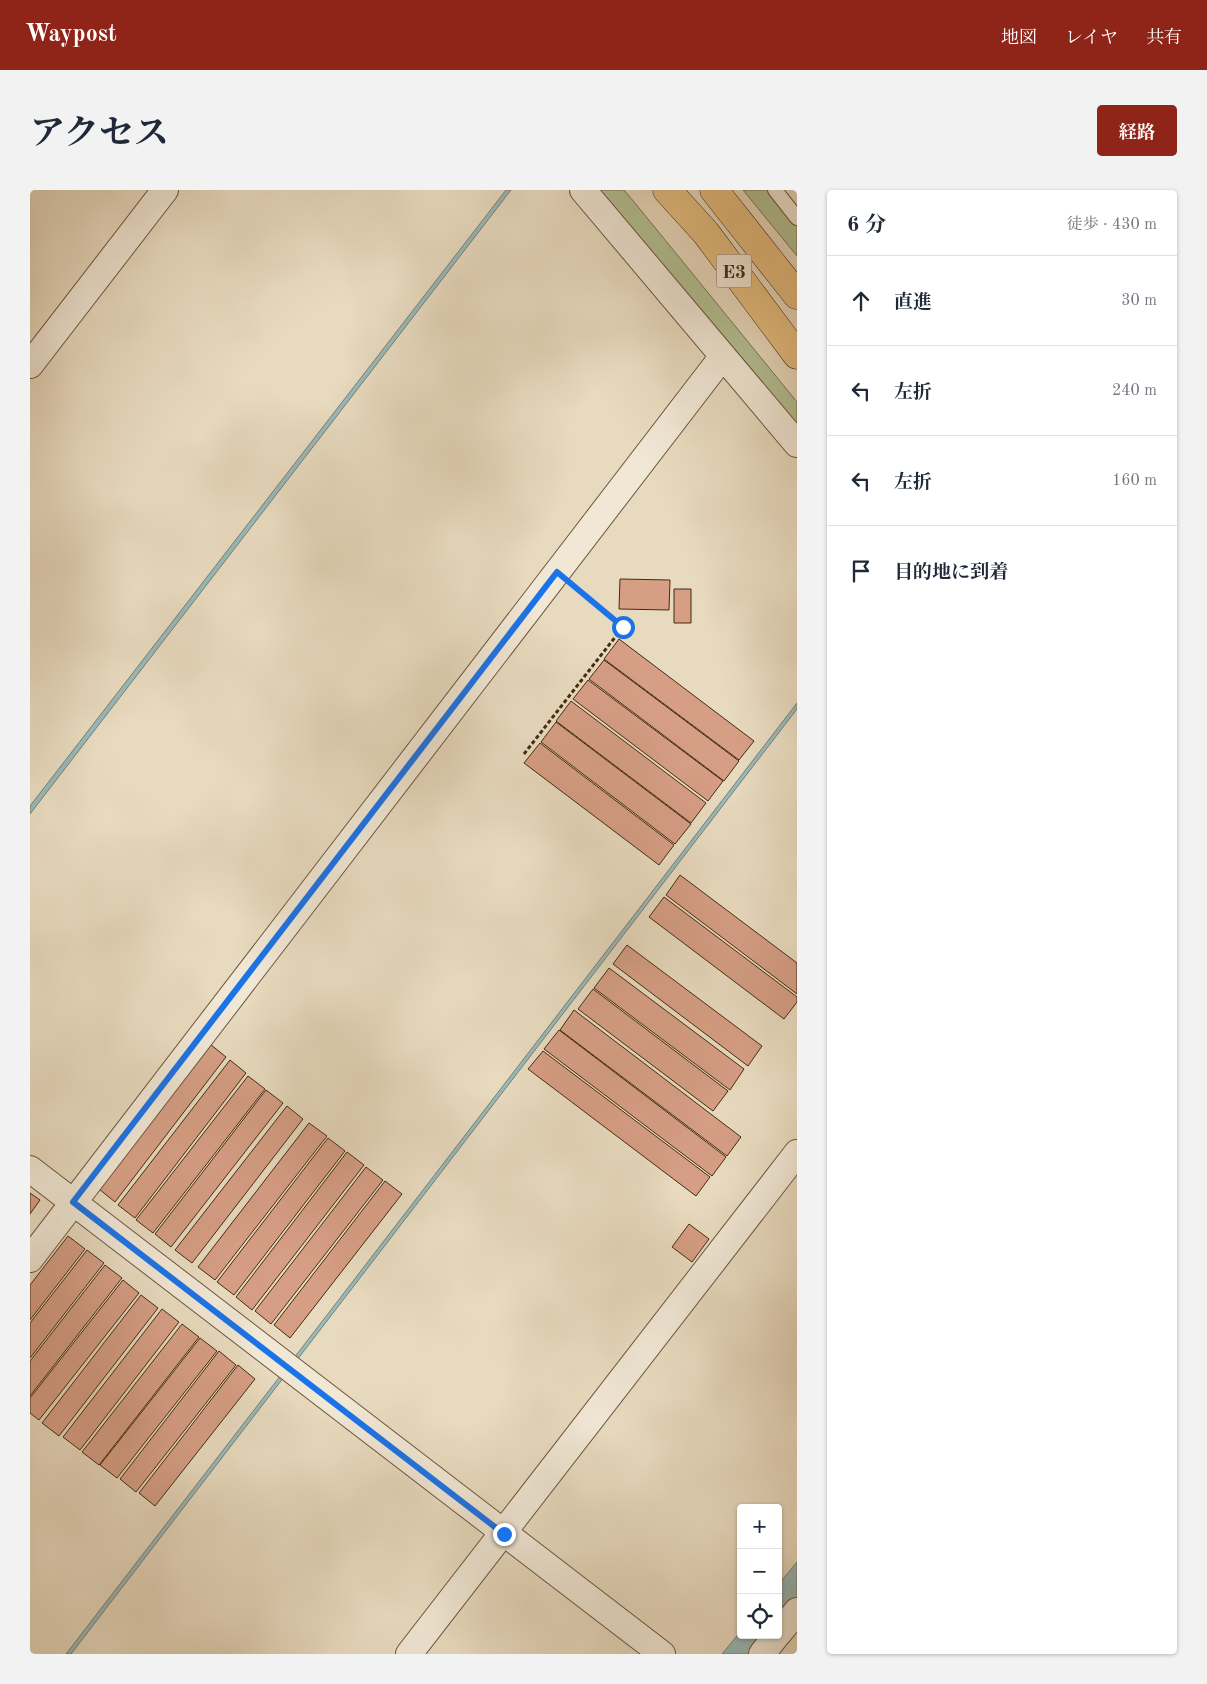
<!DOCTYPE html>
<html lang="ja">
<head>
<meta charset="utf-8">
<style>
	:root { --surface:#fff; --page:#f2f2f3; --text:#1f2937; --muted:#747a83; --line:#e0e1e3; --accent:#8f2418 }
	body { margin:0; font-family:"Old Standard TT","Noto Serif JP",serif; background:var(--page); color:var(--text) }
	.controls { position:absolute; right:15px; bottom:15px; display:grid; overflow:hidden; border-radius:5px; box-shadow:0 1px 4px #0004 }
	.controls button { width:45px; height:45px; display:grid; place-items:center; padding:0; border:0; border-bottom:1px solid var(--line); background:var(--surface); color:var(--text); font:25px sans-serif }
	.stop { position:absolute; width:15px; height:15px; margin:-11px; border:4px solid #1a73e8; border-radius:50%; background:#fff }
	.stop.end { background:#1a73e8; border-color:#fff; box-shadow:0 1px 5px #0008 }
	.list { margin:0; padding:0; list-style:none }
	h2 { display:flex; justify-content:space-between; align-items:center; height:65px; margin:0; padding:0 20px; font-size:21px }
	h2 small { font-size:16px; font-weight:400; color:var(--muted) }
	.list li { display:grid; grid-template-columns:32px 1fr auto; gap:15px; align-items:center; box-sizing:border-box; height:90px; padding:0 20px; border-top:1px solid var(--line) }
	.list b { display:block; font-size:19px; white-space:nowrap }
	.list em { font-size:16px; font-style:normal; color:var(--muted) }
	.icon { flex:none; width:28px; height:28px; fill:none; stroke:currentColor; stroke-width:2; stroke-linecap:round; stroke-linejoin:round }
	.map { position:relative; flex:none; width:767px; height:1464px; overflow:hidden; border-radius:5px }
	header { display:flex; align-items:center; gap:30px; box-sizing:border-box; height:70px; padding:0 25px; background:var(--accent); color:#fff }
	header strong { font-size:24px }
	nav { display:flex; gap:28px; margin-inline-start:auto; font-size:18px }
	.intro { display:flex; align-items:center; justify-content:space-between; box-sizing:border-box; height:120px; padding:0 30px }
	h1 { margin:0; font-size:35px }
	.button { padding:12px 22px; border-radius:5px; background:var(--accent); color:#fff; font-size:18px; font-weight:700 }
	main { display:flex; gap:30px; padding:0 30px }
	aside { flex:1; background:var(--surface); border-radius:5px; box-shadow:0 1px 4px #0004 }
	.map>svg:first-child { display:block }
	.green { fill:#b3c094; stroke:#7c7652 }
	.water { fill:#99b9ba; stroke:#778076 }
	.building { fill:#d69e85; stroke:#442b11 }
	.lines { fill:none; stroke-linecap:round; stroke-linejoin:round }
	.service-casing { stroke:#6d573c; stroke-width:16 }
	.minor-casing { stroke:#6d573c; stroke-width:28 }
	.motorway-casing { stroke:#442b11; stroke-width:29 }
	.path { stroke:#442b11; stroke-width:3; stroke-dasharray:4 2.5; stroke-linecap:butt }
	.service { stroke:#f0e7d5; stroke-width:14 }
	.minor { stroke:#f0e7d5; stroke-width:26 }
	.motorway { stroke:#e4bd80; stroke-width:28 }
	.route { stroke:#1a73e8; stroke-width:6 }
	.labels { text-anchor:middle; stroke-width:4.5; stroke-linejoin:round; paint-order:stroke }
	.shield { fill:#f0e7d5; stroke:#78634c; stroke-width:1 }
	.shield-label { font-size:19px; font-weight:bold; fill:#442b11 }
</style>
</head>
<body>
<header>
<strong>Waypost</strong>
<nav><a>地図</a><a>レイヤ</a><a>共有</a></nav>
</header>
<div class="intro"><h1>アクセス</h1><a class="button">経路</a></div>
<main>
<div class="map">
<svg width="767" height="1464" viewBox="0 0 767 1464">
	<rect width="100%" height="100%" fill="#e8dabf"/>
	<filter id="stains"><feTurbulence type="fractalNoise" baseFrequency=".004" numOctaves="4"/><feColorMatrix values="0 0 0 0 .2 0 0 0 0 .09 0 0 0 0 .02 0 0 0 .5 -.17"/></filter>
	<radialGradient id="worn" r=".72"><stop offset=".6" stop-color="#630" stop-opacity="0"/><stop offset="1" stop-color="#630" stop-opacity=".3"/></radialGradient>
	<path class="green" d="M567 0H594L605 13 767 212V239Z
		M713 0H740L767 32V66Z"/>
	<path class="water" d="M476 0H481L0 624V616Z
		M767 513V519L267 1170 264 1168Z
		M251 1185 254 1187 41 1464H36Z
		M767 1372V1408L748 1431V1395Z
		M711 1441V1445H737L722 1464H692Z"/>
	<path class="building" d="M590 389 640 390 639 420 589 419Z
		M644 399H661V433H644Z
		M589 449 724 551 709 570 574 469Z
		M574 470 709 571 694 591 559 489Z
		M558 490 693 591 678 611 543 509Z
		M541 511 676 613 661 633 526 531Z
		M526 532 661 634 645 654 511 552Z
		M510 553 644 655 629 675 494 573Z
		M650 685 767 773V804L636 705Z
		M634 707 767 807V812L754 829 619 727Z
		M597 755 732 856 718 876 583 774Z
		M579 778 714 879 700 900 564 798Z
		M563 799 698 901 683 921 548 819Z
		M544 820 711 947 697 966 530 840Z
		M529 840 696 967 682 986 514 859Z
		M180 854 196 867 85 1012 69 999Z
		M513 861 680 987 666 1006 498 879Z
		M200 870 216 883 105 1028 88 1015Z
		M218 886 235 899 123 1043 106 1030Z
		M236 900 253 913 141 1057 125 1044Z
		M257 916 273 929 162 1073 145 1060Z
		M279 933 297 946 185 1090 168 1077Z
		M298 948 315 961 204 1105 187 1092Z
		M317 962 334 975 222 1120 206 1107Z
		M336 977 353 990 241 1134 225 1121Z
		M355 991 372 1004 260 1148 244 1135Z
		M0 1003 10 1010 0 1024Z
		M659 1034 679 1049 662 1072 642 1057Z
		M38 1046 55 1059 0 1130V1095Z
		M57 1060 74 1073 0 1168V1133Z
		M75 1075 92 1088 0 1206V1171Z
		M93 1090 109 1103 9 1230 0 1223V1208Z
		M111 1105 128 1118 29 1246 12 1233Z
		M132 1119 149 1132 50 1260 33 1247Z
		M152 1134 169 1147 69 1275 52 1262Z
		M170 1148 187 1161 87 1288 70 1275Z
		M189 1161 206 1175 106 1302 90 1289Z
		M208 1175 225 1189 125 1316 109 1303Z"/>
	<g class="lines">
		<g class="service-casing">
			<path id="service" d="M745 0 767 28"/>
		</g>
		<g class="minor-casing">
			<path id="minor" d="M553 0 767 254
				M0 175 135 0
				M0 979 632 1464
				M0 1069 693 166
				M748 1444 767 1421
				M379 1464 767 963
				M732 1464 747 1445"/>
		</g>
		<g class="motorway-casing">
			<path id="motorway" d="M637 0 676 43 767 165
				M684 0 767 105"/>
		</g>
		<path class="path" d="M494 564 593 437 546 398"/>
		<use href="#service" class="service"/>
		<use href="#minor" class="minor"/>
		<use href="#motorway" class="motorway"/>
	</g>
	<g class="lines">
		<path class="route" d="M474 1344 43 1012 527 382 593 437"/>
	</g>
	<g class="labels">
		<rect class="shield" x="686.5" y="64.5" width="35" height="33" rx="4"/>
		<g class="shield-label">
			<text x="704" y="88">E3</text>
		</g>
	</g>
	<rect width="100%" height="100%" filter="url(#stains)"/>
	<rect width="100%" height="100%" fill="url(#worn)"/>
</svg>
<div class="controls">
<button>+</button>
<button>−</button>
<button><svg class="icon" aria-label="locate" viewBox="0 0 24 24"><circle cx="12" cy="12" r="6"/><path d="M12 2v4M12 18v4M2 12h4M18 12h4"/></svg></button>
</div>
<div class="stop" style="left:593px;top:437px"></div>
<div class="stop end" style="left:474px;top:1344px"></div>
</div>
<aside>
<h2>6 分<small>徒歩 · 430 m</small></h2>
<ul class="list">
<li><svg class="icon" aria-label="ahead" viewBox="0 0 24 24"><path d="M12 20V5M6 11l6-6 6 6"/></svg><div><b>直進</b></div><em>30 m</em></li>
<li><svg class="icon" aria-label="left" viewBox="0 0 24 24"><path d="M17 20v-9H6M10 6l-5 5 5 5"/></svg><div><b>左折</b></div><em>240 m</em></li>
<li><svg class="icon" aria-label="left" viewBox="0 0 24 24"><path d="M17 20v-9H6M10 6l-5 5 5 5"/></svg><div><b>左折</b></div><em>160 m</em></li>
<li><svg class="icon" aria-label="arrive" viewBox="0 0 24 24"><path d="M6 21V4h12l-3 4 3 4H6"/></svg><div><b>目的地に到着</b></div></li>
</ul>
</aside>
</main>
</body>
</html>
